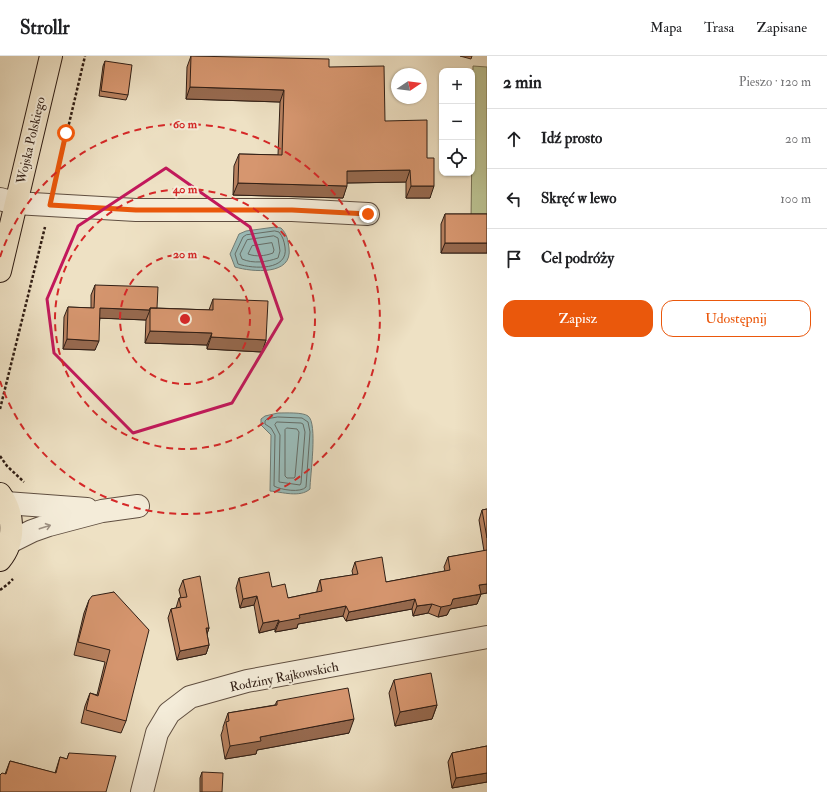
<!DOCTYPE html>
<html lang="pl">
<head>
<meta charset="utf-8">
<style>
	:root { --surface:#fff; --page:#f6f6f6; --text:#202124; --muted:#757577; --line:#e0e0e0; --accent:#ea580c }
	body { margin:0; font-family:"IM FELL Double Pica",serif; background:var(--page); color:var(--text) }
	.controls { position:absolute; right:12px; top:12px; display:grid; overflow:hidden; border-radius:8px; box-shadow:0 1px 3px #0004 }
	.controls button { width:36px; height:36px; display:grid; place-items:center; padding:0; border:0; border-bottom:1px solid var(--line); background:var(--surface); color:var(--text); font:20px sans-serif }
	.compass { position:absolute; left:391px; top:12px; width:36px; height:36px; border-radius:50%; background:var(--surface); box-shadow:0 1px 3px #0004; rotate:77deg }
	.stop { position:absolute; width:12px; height:12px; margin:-9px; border:3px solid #ea580c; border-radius:50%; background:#fff }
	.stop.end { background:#ea580c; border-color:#fff; box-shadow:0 1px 4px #0008 }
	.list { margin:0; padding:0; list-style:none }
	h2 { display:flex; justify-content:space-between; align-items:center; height:52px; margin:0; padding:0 16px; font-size:17px }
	h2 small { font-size:13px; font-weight:400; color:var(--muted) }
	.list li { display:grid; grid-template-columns:26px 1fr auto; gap:12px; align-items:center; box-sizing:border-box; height:60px; padding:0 16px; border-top:1px solid var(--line) }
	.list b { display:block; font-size:15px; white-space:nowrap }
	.list em { font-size:13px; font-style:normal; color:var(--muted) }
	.actions { display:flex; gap:8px; padding:12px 16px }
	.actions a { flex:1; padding:9px 0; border:1px solid var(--accent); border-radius:12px; text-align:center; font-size:14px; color:var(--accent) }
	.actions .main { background:var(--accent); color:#fff }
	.icon { flex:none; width:22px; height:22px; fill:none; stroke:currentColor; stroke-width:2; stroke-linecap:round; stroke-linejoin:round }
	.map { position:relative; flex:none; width:487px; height:736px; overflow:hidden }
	header { display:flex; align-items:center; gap:24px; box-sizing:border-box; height:56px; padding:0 20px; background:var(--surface); border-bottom:1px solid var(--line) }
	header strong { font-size:19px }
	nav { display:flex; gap:22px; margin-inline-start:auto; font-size:14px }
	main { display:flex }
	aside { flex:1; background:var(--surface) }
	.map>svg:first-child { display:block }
	.green { fill:#bbc292; stroke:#767054 }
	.water { fill:#9abcb9; stroke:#707d77 }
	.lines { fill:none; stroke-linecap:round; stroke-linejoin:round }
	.shore { stroke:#656d67; stroke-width:1 }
	.minor-casing { stroke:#604f41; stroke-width:24 }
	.major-casing { stroke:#301e15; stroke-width:24 }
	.path { stroke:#301e15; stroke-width:2.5; stroke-dasharray:3 2; stroke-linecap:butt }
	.minor { stroke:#f4ecd9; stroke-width:22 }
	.major { stroke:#eee1c4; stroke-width:22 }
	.wall { fill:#b8815f; stroke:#301e15 }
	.shaded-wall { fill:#96694e; stroke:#301e15 }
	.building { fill:#d6966f; stroke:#301e15 }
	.oneway { stroke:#9c8f81 }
	.route { stroke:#ea580c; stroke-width:5 }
	.marked { fill:none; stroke:#c2185b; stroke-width:3; stroke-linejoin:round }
	.ring { fill:none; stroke:#d62828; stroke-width:2; stroke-dasharray:7 5 }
	.labels { text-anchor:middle; stroke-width:4; stroke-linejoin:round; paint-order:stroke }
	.street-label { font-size:13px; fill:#301e15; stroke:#f4ecd9 }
	.centre { fill:#d62828; stroke:#f4ecd9; stroke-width:2 }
	.ring-label { font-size:12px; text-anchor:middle; font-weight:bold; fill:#d62828; stroke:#f4ecd9; stroke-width:4; stroke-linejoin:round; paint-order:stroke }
</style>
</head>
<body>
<header>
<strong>Strollr</strong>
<nav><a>Mapa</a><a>Trasa</a><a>Zapisane</a></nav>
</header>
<main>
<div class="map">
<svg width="487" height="736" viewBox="0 0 487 736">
	<rect width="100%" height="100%" fill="#eee1c4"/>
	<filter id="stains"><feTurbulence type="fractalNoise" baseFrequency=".005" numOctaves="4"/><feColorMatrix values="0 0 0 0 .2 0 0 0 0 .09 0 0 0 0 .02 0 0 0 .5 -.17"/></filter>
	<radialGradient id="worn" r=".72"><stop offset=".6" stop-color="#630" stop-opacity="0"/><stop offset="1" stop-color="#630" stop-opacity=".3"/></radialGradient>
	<path class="green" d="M473 10 487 11V167L471 164Z"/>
	<path class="water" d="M275 171 281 172C287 178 288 184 289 192 293 220 252 216 235 211L230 198 239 178 246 175Z
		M278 357C285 357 303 356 308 360 318 367 310 420 310 433 300 442 282 436 270 435L271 379 261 369V363L265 360Z"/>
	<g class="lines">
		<path class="shore" d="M275 175 279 176C283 181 284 185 285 191 289 215 253 213 238 208L235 198 243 181 246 179Z
			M274 180 278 182 280 195 278 202C267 206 253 208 242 203L240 198 247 184Z
			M272 187 274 194 273 197C265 200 256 201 248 198L252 190Z
			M278 361 302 362 308 366 310 376 306 431C301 437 281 434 274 430L275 379 271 372 265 368V365L267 363Z
			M277 366 301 367 303 368 305 376 301 427 300 429 279 426 280 379 275 369Z
			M287 372 297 373 299 376 295 421 294 422H287L285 420V374Z"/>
		<g class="minor-casing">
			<path id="minor" d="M0 143 15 147 136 154H292L368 158
				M6 447 87 453
				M10 486 32 475 49 469 102 455 138 450
				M142 736 157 677 169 657 190 641 247 625 487 581"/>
		</g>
		<g class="major-casing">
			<path id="major" d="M0 215 51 0
				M0 438C14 457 16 485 0 504"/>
		</g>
		<path class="path" d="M55 127 85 0
			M0 353 45 171
			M0 400 7 410 24 426
			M0 534 8 528 13 523"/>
		<use href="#minor" class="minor"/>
		<use href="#major" class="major"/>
	</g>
	<path class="wall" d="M191 0 329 11 385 65 427 102 430 142H406V126L347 127 343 142 233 139 234 110 239 98 278 99 280 46 186 43 187 11Z
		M460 0H472L471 3Z
		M105 5 128 39 126 44 99 40 103 10Z
		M445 158H487V197H441V168Z
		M95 229 157 252 209 254 213 243 266 284 262 296 207 293V289L145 287 146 264 100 262 95 294 63 293 64 261 68 251 91 252V239Z
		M487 453V537L481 538 477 548 450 553 447 559 438 561 428 557 413 560 412 553 346 565 343 560 298 568 297 572 275 576V573L259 577 254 549 240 552 236 532 239 522 272 531 288 542 317 536V534L320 524 353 519 352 515 355 506 386 526 445 515 444 511 448 501 484 495 479 464 482 454Z
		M183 524 209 572 207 578 209 589 206 598 177 604 168 562 171 553 176 552 179 542H181L179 534Z
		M114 536 126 665 121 677 81 667 85 650 90 637 97 639 105 606 74 599 84 557 89 544Z
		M394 624 437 649 432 663 395 670 389 637Z
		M277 645 349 677 257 694 256 698 225 703 221 679 223 673V671L228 657 275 649Z
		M487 690V726L452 732 448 706 452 697Z
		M69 697 106 736 5 718 10 705 55 717 60 701 67 703Z
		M202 716 222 736H200V722Z"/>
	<path class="shaded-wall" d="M190 31 284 34 280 46 186 43Z
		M410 114 406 126 343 127 347 115Z
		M238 127 347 130 343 142 233 139Z
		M411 130H434L430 142H406Z
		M445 187H487V197H441Z
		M100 252 150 254 146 264 96 262Z
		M150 275 212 277 207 289 145 287Z
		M211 281 266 284 262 296 207 293Z
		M67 283 99 285 95 294 63 293Z
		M487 528V537L476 539 479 529Z
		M481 538 477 548 450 553 447 559 438 561 441 551 453 543Z
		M257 540 254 549 240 552 243 543Z
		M415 543 412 553 346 565 349 556Z
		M432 548 428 557 413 560 417 550Z
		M346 550 343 560 298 568 297 572 275 576 279 566 299 559Z
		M279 564 275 573 259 577 263 567Z
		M206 572H209L206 581Z
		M209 589 206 598 177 604 180 595Z
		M437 649 432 663 395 670 400 656Z
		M354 663 349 677 257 694 256 698 225 703 230 690 260 681Z
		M487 717V726L452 732 456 722Z"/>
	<path class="building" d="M191 0 329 3V11L384 10 385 65 427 64V102H434V130H411L410 114 347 115V130L238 127 239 98 282 99 284 34 190 31Z
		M105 5 132 9 128 39 101 35Z
		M445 158H487V187H445Z
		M95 229 158 231 157 252H150V254L100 252 99 285 67 283 68 251 94 252Z
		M213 243 268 245 266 284 211 281 212 277 150 275V252L213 254Z
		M487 453V482L482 454Z
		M487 494V528L479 529 481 538 453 543 451 549 441 551 432 548 417 550 415 543 349 556 346 550 299 559 300 562 279 566V564L263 567 257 540 243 543 239 522 269 516 272 531 285 528 288 542 322 535 320 524 358 518 355 506 382 501 386 526 450 514 448 501Z
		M200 520 209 572H206L209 589 180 595 171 553 181 551 179 542 187 541 183 524Z
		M114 536 149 574 126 665 86 654 90 637 98 640 110 594 78 586 89 544 92 540Z
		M431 617 437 649 400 656 394 624Z
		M348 632 354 663 260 681 261 685 230 690 226 666 229 665 228 657 277 649V645Z
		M487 690V717L456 722 452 697Z
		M69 697 116 700 106 736H0V719L2 717 6 718 10 705 56 717 60 701 67 703Z
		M202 716 223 717 222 736H202Z"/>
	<defs><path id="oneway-shaft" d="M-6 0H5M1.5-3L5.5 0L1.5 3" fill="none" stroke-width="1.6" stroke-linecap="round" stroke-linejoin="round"/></defs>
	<use class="oneway" href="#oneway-shaft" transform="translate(45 471) rotate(-18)"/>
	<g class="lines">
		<path class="route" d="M66 77 50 149 136 154H292L368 158"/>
	</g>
	<path class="marked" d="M166 112 250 171 282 263 232 347 133 377 54 297 47 243 78 170Z"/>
	<g class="ring">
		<circle cx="185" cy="263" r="65"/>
		<circle cx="185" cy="263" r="130"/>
		<path d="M0 201A195 195 0 1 1 0 325"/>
	</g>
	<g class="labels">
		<g class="street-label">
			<text transform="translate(30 84) rotate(-77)" y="5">Wojska Polskiego</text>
			<text transform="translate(284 620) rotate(-11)" y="5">Rodziny Rajkowskich</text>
		</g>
	</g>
	<circle cx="185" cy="263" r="6" class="centre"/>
	<g class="ring-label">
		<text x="185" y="72">60 m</text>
		<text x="185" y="137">40 m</text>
		<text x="185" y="202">20 m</text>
	</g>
	<rect width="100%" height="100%" filter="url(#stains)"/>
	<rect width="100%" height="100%" fill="url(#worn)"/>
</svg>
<div class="controls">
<button>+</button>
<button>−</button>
<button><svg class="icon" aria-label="locate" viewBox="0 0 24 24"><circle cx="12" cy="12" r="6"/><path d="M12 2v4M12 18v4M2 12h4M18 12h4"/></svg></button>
</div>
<svg class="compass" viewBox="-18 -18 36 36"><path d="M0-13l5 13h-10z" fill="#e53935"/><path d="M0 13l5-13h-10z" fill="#757577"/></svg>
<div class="stop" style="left:66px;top:77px"></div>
<div class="stop end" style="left:368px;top:158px"></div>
</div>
<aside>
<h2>2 min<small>Pieszo · 120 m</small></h2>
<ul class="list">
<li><svg class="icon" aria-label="ahead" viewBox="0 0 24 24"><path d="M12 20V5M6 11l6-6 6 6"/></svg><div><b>Idź prosto</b></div><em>20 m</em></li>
<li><svg class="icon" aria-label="left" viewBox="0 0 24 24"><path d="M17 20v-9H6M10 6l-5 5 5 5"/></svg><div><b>Skręć w lewo</b></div><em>100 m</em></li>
<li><svg class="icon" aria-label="arrive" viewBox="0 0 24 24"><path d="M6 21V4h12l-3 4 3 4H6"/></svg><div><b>Cel podróży</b></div></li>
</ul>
<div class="actions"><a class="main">Zapisz</a><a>Udostępnij</a></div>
</aside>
</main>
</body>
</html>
